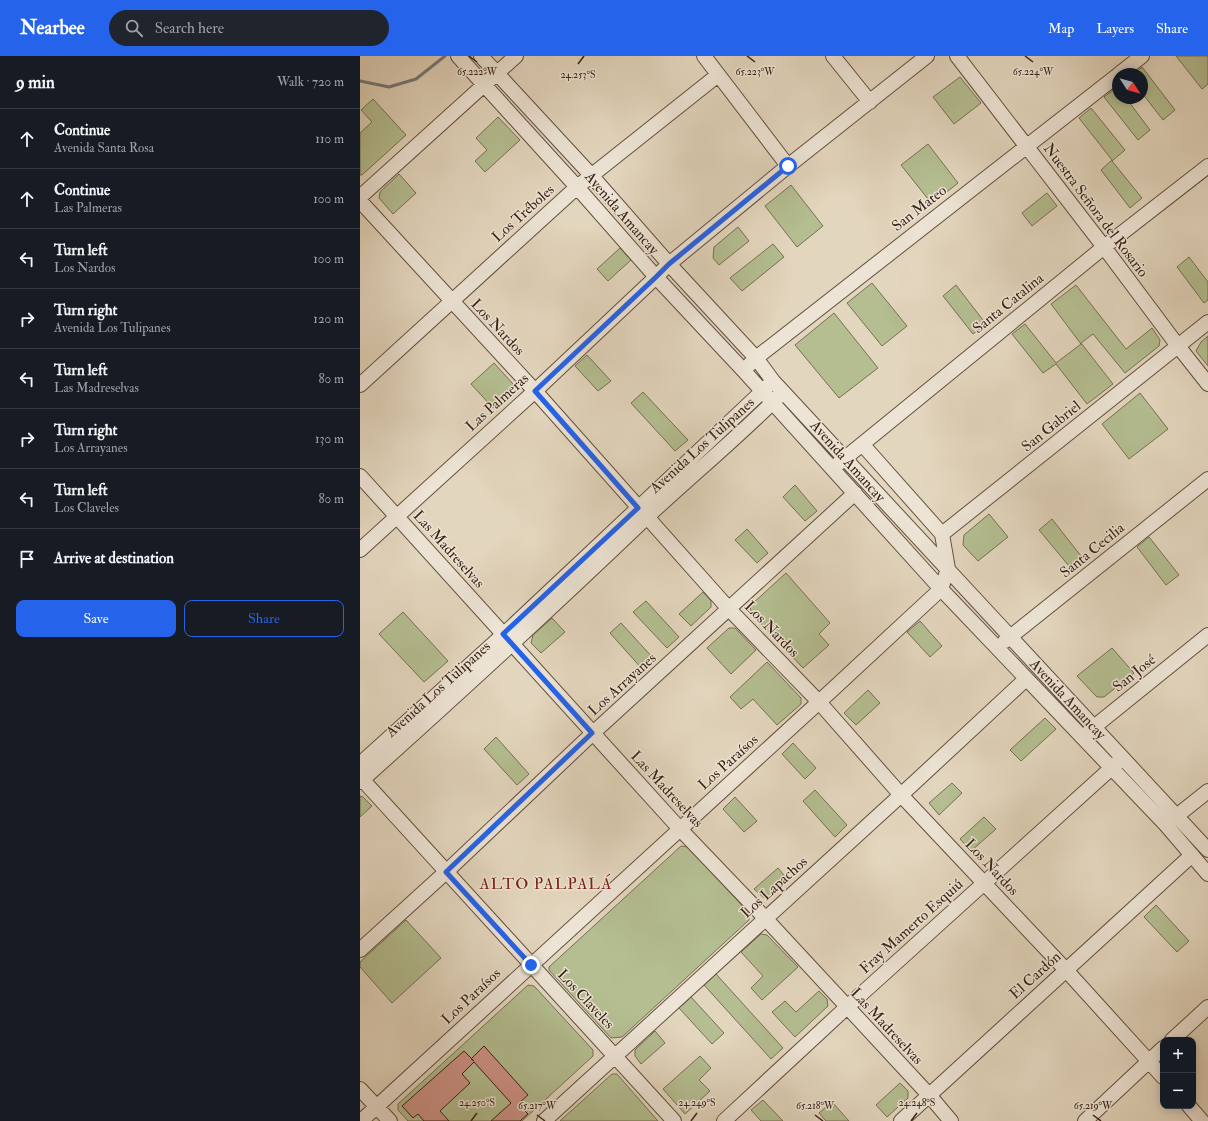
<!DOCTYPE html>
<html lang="en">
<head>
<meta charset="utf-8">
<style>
	:root { --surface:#171b24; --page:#20242c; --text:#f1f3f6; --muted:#9ea1a6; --line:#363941; --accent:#2563eb }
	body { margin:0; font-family:"IM FELL Double Pica",serif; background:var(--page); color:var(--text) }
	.controls { position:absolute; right:12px; bottom:12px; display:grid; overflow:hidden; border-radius:8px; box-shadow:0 2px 10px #0003 }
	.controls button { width:36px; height:36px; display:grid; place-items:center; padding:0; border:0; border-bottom:1px solid var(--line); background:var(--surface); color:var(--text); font:20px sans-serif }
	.compass { position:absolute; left:752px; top:12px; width:36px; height:36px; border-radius:50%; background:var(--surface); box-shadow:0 2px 10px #0003; rotate:126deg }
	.stop { position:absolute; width:12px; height:12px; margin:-9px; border:3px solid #2563eb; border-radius:50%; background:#fff }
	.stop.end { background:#2563eb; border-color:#fff; box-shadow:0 1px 4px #0008 }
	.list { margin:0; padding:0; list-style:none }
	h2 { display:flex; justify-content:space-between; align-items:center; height:52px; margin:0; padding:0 16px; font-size:17px }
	h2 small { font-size:13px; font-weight:400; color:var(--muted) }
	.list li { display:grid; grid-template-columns:26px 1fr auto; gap:12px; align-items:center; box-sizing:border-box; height:60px; padding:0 16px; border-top:1px solid var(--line) }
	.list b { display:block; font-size:15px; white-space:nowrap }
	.list p { margin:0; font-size:13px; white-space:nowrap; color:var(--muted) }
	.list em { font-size:13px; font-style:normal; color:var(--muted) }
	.actions { display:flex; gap:8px; padding:12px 16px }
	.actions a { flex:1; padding:9px 0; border:1px solid var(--accent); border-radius:8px; text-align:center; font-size:14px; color:var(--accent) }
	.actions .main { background:var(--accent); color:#fff }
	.icon { flex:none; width:22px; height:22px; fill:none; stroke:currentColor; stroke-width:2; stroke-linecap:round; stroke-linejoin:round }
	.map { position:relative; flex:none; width:848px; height:1065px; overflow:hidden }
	header { display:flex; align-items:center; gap:24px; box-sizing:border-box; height:56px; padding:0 20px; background:var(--accent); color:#fff }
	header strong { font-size:19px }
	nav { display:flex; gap:22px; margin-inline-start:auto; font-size:14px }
	.search { width:280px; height:36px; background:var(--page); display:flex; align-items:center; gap:10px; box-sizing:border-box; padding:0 14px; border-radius:22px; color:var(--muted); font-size:15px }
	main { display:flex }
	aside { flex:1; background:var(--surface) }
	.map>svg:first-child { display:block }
	.green { fill:#b4be91; stroke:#767053 }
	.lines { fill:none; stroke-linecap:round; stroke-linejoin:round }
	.stream { stroke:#737b79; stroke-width:3 }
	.building { fill:#cf9489; stroke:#382215 }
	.minor-casing { stroke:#634f3f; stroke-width:16 }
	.minor { stroke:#ede4d5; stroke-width:14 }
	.route { stroke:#2563eb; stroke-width:5 }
	.ticks { fill:none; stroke:#382215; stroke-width:1.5 }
	.labels { text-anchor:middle; stroke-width:3; stroke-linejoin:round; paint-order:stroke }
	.street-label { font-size:15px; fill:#382215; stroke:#ede4d5 }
	.neighbourhood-label { font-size:16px; letter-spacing:1px; fill:#7a1f14; stroke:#ede4d5 }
	.ticks-label { font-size:10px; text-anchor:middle; fill:#382215; stroke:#ede4d5; stroke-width:3; stroke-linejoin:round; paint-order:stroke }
</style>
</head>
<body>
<header>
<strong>Nearbee</strong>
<div class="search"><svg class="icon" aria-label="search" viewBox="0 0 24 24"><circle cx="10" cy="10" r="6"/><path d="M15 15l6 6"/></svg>Search here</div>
<nav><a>Map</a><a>Layers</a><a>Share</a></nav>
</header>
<main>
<aside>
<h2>9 min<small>Walk · 720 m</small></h2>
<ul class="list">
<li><svg class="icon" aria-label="ahead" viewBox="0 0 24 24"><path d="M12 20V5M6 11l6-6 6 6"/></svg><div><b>Continue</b><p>Avenida Santa Rosa</p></div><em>110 m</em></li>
<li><svg class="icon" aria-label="ahead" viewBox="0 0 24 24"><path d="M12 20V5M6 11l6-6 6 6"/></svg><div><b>Continue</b><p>Las Palmeras</p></div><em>100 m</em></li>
<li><svg class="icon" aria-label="left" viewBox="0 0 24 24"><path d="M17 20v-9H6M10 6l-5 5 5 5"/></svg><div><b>Turn left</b><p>Los Nardos</p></div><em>100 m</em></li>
<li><svg class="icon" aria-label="right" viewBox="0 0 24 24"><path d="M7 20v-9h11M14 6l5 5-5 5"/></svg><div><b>Turn right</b><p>Avenida Los Tulipanes</p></div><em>120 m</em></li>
<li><svg class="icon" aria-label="left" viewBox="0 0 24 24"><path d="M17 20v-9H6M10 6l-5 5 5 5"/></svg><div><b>Turn left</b><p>Las Madreselvas</p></div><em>80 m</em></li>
<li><svg class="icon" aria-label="right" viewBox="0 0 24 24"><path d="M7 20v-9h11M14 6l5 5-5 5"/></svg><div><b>Turn right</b><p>Los Arrayanes</p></div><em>130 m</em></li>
<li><svg class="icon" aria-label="left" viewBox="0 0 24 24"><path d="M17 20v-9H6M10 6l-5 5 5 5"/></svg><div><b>Turn left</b><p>Los Claveles</p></div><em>80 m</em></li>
<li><svg class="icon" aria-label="arrive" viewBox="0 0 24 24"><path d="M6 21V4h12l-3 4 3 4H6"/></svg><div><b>Arrive at destination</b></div></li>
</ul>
<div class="actions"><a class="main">Save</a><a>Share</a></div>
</aside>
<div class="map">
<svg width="848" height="1065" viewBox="0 0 848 1065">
	<rect width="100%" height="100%" fill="#e3d6be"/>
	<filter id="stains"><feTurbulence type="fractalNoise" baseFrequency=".005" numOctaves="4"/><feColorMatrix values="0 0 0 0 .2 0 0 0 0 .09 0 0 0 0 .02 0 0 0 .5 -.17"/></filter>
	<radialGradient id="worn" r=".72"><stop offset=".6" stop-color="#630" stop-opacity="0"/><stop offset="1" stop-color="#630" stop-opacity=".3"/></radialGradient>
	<path class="green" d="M816 0H848V28L842 33Z
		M782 11 815 54 803 64 782 37V18H774Z
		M600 21 621 47 594 68 573 41Z
		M757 31 758 42H766L790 74 778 84 744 41Z
		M13 43 46 79 2 119H0V77L12 66 1 54Z
		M731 52 765 94 752 105 782 142 770 152 741 114 752 104 719 62Z
		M138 61 160 84 125 116 115 105 127 94 116 82Z
		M568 88 598 127 572 148 541 109Z
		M39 118 56 137 33 158 19 142 20 136Z
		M431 129 463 170 437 191 405 150Z
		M687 137 697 150 672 170 662 157Z
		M378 171 389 185 359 209 353 202 354 191Z
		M413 188 424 201 382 235 370 222Z
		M260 192 271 204 248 225 237 213Z
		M829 201 848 226V244L844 247 817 211Z
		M512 227 547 270 522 290 487 247Z
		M596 229 626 268 613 278 583 240Z
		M716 229 766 293 792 272 800 284 799 290 765 317 733 278 721 287 753 328 727 348 696 308 683 317 652 278 665 268 696 307 721 288 691 248Z
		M474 257 518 312 479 342 435 289Z
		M848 280V310L836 295 841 286Z
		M227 299 251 325 238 335 215 310Z
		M134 307 153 328V334L133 352 111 328Z
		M283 336 328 384 315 395 271 347Z
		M780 337 808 373 769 403 742 368Z
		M435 429 457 455 445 465 423 441Z
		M629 458 648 481 618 505 603 489 604 479Z
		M692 463 721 500 709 510 679 474Z
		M387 473 408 497 397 507 375 484Z
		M789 481 819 519 806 529 777 491Z
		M426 517 470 567 459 578 469 589 443 612 390 556 391 549Z
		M343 536 351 545V551L331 570 319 558Z
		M286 545 319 581 307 592 273 556Z
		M43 556 88 605 64 626 19 578Z
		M192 562 205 576 181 597 171 587 173 579Z
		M560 565 582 590 570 601 547 576Z
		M261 567 294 603 283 614 250 577Z
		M369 572H375L396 594 371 618 347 592Z
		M752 592 774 617 744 641H737L717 620Z
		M407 606 441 642V648L417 669 393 643 381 653 370 641Z
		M508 634 520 647 496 669 484 657Z
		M685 662 696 673 661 705 650 694Z
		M136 681 169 718 157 729 124 693Z
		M433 687 456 712 445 723 422 698Z
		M592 727 602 737 579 759 569 747Z
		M455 734 487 769 475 781 443 745Z
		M0 740 3 741 12 750 0 761Z
		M375 741 397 765 384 776 363 753Z
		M624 761 636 773 611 795 600 783Z
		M321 790 328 791 389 857V864L262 981 251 982 189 914V911Z
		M418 812 428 824 409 842 403 841 394 833Z
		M796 849 829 885 817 896 784 861Z
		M46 864 81 902 32 947 0 911V906Z
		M401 878 407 879 438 911 402 944 391 932 403 920 381 896Z
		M356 918 423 992 411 1003 344 929Z
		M168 929 174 930 233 994V1000L162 1065H48L38 1054V1048Z
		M459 935 467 943 468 950 435 981 412 956 425 945 436 956Z
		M331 941 364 977 352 988 319 952Z
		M295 975 305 987 281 1008 275 1000V994Z
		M340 1000 351 1012 339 1024 350 1035 325 1058 303 1033Z
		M252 1018H257L298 1065H200Z
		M540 1027 548 1035V1042L527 1061 516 1049Z
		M403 1044 423 1065H401L391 1054Z
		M472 1046 489 1065H466L459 1057Z"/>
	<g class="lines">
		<path class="stream" d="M0 25 29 31 56 23 85 0"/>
	</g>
	<path class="building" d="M124 990 168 1039 158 1048 168 1058 160 1065H131L151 1047 114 1006 102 1018 110 1027 80 1055 89 1065H64L58 1058 53 1062 42 1050 104 995 114 1005 111 1003Z"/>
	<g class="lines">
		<g class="minor-casing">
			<path id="minor" d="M98 0 217 131 296 221 384 315 581 533 806 769 848 818
				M121 0 231 119 309 208 396 302 413 325 848 794
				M344 0 428 110
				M473 0 510 46
				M597 0 744 191 818 290 848 328
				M759 18 782 0
				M0 141 156 0
				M0 145 175 335 369 553 459 646 541 739 706 914 803 1021
				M389 309 396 302 758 19
				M0 329 217 131 358 19
				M502 388 582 478
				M479 407 744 191 848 110
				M0 420 320 773 405 862 569 1039 591 1065
				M0 494 175 335 296 221 309 208 428 110 567 0
				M645 585 848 423
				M728 677 734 671 848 579
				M0 708 143 579 409 329
				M0 721 314 1065
				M0 726C97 639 193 551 287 461 331 420 377 382 419 340
				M809 766 848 735
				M0 894 86 816 233 677 495 437
				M812 984 848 951
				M0 1033 30 1065
				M829 1050 842 1065
				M1 1065 459 646 581 533 588 513 582 478 848 266
				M184 1065 541 739 666 623
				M364 1065 487 951 757 707
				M541 1065 832 799
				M725 1065 803 992"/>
		</g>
		<use href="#minor" class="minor"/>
	</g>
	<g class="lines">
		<path class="route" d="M171 909 86 816 232 677 143 578 278 452 175 335 296 221 309 208 428 110"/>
	</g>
	<path class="ticks" d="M109 0 117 6M387 0 395 6M665 0 673 6M218 8 224 0M177 1059 185 1065M455 1059 463 1065M733 1059 741 1065M111 1065 117 1057M331 1065 337 1057M551 1065 557 1057"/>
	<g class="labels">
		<g class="street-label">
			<text transform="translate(559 152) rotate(-38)" y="5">San Mateo</text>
			<text transform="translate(736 154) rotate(53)" y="5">Nuestra Señora del Rosario</text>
			<text transform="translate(163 157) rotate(-42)" y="5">Los Tréboles</text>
			<text transform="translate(262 157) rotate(49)" y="5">Avenida Amancay</text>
			<text transform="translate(648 247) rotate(-39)" y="5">Santa Catalina</text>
			<text transform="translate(138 271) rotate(47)" y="5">Los Nardos</text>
			<text transform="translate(137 346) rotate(-42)" y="5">Las Palmeras</text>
			<text transform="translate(691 370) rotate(-39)" y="5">San Gabriel</text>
			<text transform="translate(342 389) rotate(-42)" y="5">Avenida Los Tulipanes</text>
			<text transform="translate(488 405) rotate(48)" y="5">Avenida Amancay</text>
			<text transform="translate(89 493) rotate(48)" y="5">Las Madreselvas</text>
			<text transform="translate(732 494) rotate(-39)" y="5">Santa Cecilia</text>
			<text transform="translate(412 573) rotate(46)" y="5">Los Nardos</text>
			<text transform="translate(774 617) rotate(-39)" y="5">San José</text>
			<text transform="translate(262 628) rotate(-42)" y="5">Los Arrayanes</text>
			<text transform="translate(78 633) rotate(-42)" y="5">Avenida Los Tulipanes</text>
			<text transform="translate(708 643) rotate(47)" y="5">Avenida Amancay</text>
			<text transform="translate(368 706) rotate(-42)" y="5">Los Paraísos</text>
			<text transform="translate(307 733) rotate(47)" y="5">Las Madreselvas</text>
			<text transform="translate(632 811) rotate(47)" y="5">Los Nardos</text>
			<text transform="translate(414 831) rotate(-42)" y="5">Los Lapachos</text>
			<text transform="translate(551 870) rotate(-42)" y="5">Fray Mamerto Esquiú</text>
			<text transform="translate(675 919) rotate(-42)" y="5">El Cardón</text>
			<text transform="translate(111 940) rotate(-43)" y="5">Los Paraísos</text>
			<text transform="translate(226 943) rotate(47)" y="5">Los Claveles</text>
			<text transform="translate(527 970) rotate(47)" y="5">Las Madreselvas</text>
		</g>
		<g class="neighbourhood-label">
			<text x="186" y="833">ALTO PALPALÁ</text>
		</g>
	</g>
	<g class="ticks-label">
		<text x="673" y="19">65.224°W</text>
		<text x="117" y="19">65.222°W</text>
		<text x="395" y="19">65.223°W</text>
		<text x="218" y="22">24.253°S</text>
		<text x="117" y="1050">24.250°S</text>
		<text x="337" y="1050">24.249°S</text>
		<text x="557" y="1050">24.248°S</text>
		<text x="177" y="1053">65.217°W</text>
		<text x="455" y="1053">65.218°W</text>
		<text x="733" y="1053">65.219°W</text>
	</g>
	<rect width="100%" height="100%" filter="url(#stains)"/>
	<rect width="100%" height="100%" fill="url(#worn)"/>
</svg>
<div class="controls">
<button>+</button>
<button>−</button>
</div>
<svg class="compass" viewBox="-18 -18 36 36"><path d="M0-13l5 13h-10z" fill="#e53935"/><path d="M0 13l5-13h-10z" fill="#9ea1a6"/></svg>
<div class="stop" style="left:428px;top:110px"></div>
<div class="stop end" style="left:171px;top:909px"></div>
</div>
</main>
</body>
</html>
